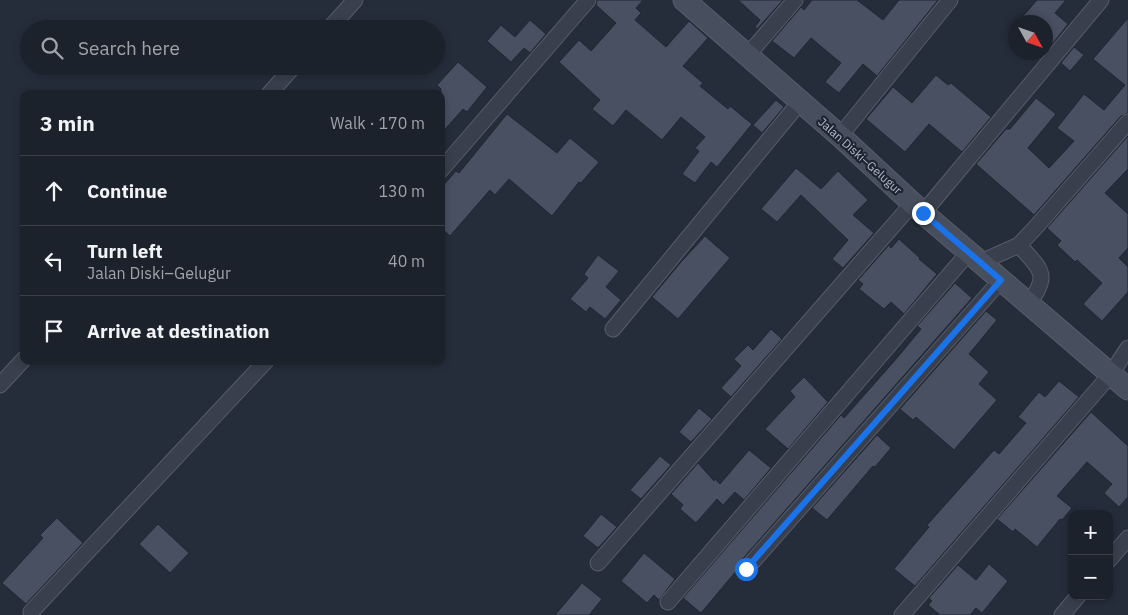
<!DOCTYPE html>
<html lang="en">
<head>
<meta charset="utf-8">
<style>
	:root { --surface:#1c222c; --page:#292f38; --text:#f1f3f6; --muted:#a0a4a9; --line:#3a3f48 }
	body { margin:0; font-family:"IBM Plex Sans",sans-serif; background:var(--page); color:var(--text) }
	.controls { position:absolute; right:15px; bottom:15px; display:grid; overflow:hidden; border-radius:10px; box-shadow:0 2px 8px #0003 }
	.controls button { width:45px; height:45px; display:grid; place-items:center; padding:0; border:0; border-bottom:1px solid var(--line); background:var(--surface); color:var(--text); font:25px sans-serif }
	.compass { position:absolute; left:1008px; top:15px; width:45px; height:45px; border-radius:50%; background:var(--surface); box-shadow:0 2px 8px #0003; rotate:130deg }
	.stop { position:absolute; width:15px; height:15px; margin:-11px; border:4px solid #1a73e8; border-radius:50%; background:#fff }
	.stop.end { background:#1a73e8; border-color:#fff; box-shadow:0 1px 5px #0008 }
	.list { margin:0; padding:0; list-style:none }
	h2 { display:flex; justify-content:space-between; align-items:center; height:65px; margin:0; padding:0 20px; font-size:21px }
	h2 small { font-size:16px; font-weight:400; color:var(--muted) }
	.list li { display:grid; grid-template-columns:32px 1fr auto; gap:15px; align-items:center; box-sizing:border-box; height:70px; padding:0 20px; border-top:1px solid var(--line) }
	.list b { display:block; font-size:19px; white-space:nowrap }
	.list p { margin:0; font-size:16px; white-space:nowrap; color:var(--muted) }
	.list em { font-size:16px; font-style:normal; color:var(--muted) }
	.icon { flex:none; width:28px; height:28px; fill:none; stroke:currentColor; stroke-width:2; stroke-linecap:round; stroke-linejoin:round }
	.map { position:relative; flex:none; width:1128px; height:615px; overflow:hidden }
	.search { position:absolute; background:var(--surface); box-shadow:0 2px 8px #0003; left:20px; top:20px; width:425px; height:55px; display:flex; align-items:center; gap:12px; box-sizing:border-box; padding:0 18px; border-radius:28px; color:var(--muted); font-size:19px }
	.panel { position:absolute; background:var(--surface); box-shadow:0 2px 8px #0003; left:20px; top:90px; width:425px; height:275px; border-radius:10px }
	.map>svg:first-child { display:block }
	.building { fill:#495062; stroke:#202633 }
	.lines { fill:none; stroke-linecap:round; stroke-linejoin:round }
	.minor-casing { stroke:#575d6a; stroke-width:17 }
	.secondary-casing { stroke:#575d6a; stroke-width:23 }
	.minor { stroke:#393f4c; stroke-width:15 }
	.secondary { stroke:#474e5e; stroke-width:21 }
	.route { stroke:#1a73e8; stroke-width:6 }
	.labels { text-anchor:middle; stroke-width:4.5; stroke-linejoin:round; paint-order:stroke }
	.street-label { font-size:12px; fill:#b4bac7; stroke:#1e2431 }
</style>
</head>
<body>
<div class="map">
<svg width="1128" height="615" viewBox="0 0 1128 615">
	<rect width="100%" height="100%" fill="#252d3b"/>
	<path class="building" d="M597 0H643L636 8 641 13 635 20 666 47 689 21 708 38 683 66 703 83 700 86 728 109 730 106 752 124 717 167 711 162 695 183 682 174 699 151 695 148 705 137 681 117 662 140 626 110 613 126 592 109 600 100 559 62 579 40 591 51 616 23 596 5Z
		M738 0H783L757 29 755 27 760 20Z
		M812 0H857L883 20 899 0H938L877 76 863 64 839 93 825 82 841 63 811 38 794 58 772 41 801 7 804 10Z
		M1037 0H1066L1055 13 1068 24 1046 52V22H1018Z
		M1128 18V113L1121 116 1034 215 976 164 1006 129H1010L1036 98 1056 114 1028 148 1049 168 1074 141 1057 128 1084 94 1104 110 1125 85 1093 59Z
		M530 20 546 34 530 53 524 48 511 62 487 41 501 25 515 37Z
		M1074 47 1084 55 1070 71 1061 63Z
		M458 62 487 87 467 112 463 109 441 134V89L437 85Z
		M936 75 948 85 951 83 991 117 962 152 929 124 905 152 866 119 893 87 912 103Z
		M776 100 784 107 762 133 753 125Z
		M507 114 557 153 570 138 599 162 581 183 579 182 552 216 509 179 495 195 490 190 450 236 441 228V188L456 171 459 173Z
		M1128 136V169L1105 193 1128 214V248L1119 258 1128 267V292L1102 321 1083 304 1102 283 1077 260 1075 262 1057 245 1061 241 1047 228Z
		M796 168 821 189 838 171 868 200 853 215 874 233 843 268 832 259 848 240 801 195 777 222 761 209Z
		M705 236 730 258 678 319 652 297 681 262Z
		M899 239 920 258 919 259 937 274 904 314 891 302 884 309 859 289 863 284 858 280 889 245 891 248Z
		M598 255 619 271 606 287 621 300 605 319 590 307 586 312 570 299 588 278 584 274Z
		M955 283 972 298 739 563 737 570 701 613 683 598 841 415 844 418 897 358 921 329 917 326Z
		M986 311 997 320 969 354 989 372 979 384 997 400 954 450 916 417 913 420 900 409Z
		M771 329 782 339 731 397 721 388 741 366 734 359 748 345 753 350Z
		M804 377 828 402 788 449 765 429 795 397 790 391Z
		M1059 381 1079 397 915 586 894 569 929 527 927 525 994 450 999 454 1026 423 1018 417 1039 392 1045 397Z
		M699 408 712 419 691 442 679 432Z
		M1091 412 1128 446V497L1119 507 1104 493 1112 484 1087 462 1057 496 1072 508 1062 520 1060 519 1037 547 1015 529 1013 532 997 519Z
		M877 435 891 448 875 467 873 466 827 520 812 508Z
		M749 450 771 468 744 500 735 492 723 505 717 499 696 523 680 509 683 505 671 494 698 463 714 481 715 479 720 484Z
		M660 456 671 465 641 499 630 490Z
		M601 514 617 527 598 548 583 536Z
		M57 518 83 543 26 604 2 583 43 538 40 535Z
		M158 524 189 553 170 573 139 544Z
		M644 553 675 579 659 600 654 595 647 603 621 581Z
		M989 564 1008 581 982 613 976 608 970 615H940L928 605 932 601 929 598 958 565 976 580Z
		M582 583 602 599 589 615H555Z"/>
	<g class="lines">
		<g class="minor-casing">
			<path id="minor" d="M329 29 355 0
				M747 56 795 0
				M269 94 294 66
				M840 136 950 0
				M441 170 588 0
				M923 213 1101 0
				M1019 245C1040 269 1051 274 1029 303
				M981 262 1019 245 1035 228 1128 122
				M613 329 800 102
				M0 385 24 359
				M1109 560 1128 538
				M598 563 913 203
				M746 569 1001 280
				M668 602 969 252
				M31 612 266 361
				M902 615 1111 374 1128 348
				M1062 615 1078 596"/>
		</g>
		<g class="secondary-casing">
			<path id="secondary" d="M684 0 840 136 923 213 1128 389"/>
		</g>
		<use href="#minor" class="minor"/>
		<use href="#secondary" class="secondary"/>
	</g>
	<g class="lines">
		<path class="route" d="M746 569 1001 280 923 213"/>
	</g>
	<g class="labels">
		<g class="street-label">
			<text transform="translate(860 156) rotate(42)" y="4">Jalan Diski–Gelugur</text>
		</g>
	</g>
</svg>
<div class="controls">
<button>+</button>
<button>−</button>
</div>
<svg class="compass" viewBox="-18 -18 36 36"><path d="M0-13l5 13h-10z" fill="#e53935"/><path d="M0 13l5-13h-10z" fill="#a0a4a9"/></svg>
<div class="stop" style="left:746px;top:569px"></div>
<div class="stop end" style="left:923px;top:213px"></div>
<div class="search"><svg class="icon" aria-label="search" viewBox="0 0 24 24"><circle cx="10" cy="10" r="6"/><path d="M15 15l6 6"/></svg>Search here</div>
<section class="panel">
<h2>3 min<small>Walk · 170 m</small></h2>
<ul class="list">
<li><svg class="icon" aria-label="ahead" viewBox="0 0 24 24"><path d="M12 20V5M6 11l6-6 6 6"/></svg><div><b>Continue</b></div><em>130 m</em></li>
<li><svg class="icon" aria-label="left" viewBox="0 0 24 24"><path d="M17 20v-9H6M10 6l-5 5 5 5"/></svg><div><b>Turn left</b><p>Jalan Diski–Gelugur</p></div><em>40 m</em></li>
<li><svg class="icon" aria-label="arrive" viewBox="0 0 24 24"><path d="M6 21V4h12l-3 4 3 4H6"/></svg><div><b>Arrive at destination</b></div></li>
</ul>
</section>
</div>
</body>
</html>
